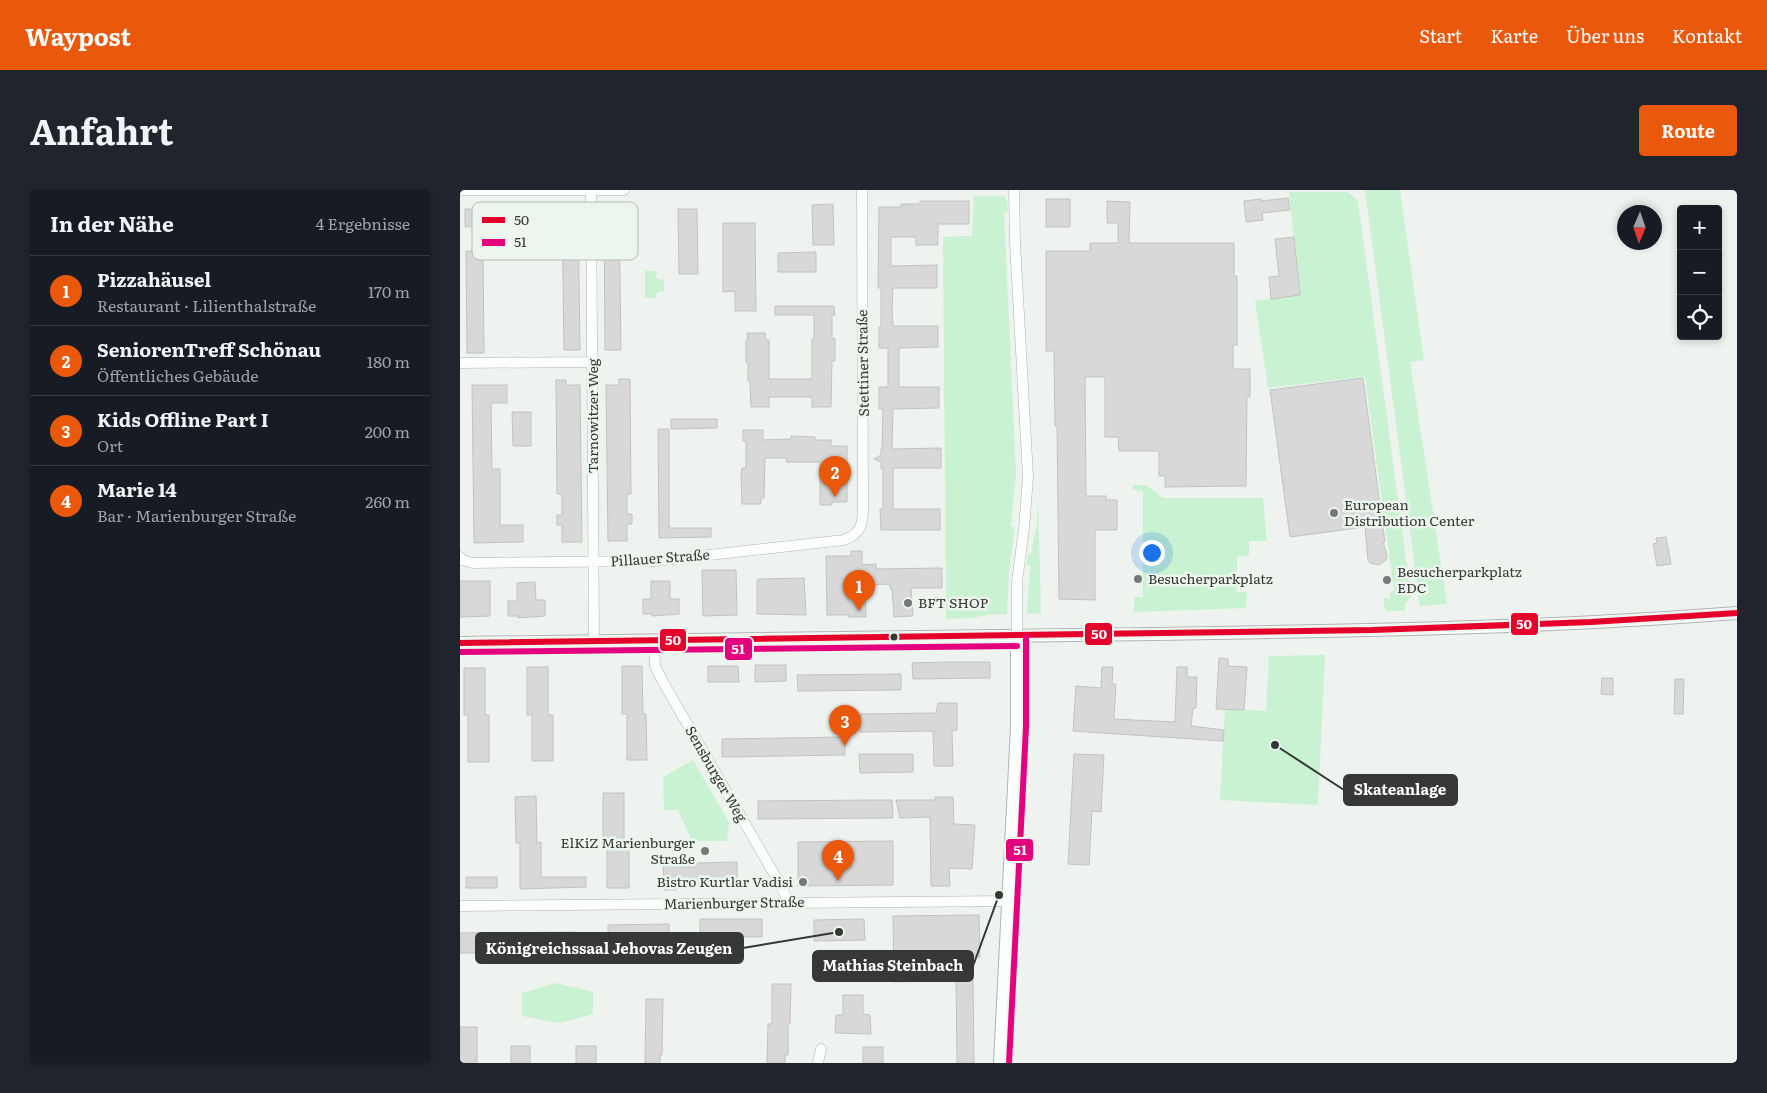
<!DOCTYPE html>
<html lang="de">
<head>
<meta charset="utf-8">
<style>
	:root { --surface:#171b24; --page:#20242c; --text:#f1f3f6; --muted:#9ea1a6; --line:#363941; --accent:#ea580c }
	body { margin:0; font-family:Literata,serif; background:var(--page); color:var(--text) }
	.controls { position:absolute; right:15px; top:15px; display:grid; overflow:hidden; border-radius:5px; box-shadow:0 2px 8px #0003 }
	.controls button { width:45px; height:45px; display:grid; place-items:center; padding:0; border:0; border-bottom:1px solid var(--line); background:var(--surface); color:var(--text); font:25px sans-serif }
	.compass { position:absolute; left:1157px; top:15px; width:45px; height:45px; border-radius:50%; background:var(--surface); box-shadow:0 2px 8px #0003; rotate:182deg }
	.you { position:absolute; left:691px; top:362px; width:18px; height:18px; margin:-12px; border:4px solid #fff; border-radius:50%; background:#1a73e8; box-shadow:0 0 0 8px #1a73e833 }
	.badge { display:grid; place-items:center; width:32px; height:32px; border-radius:50%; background:var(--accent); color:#fff; font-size:16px; font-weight:700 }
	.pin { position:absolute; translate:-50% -41px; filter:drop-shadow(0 1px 2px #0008) }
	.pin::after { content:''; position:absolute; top:26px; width:18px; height:15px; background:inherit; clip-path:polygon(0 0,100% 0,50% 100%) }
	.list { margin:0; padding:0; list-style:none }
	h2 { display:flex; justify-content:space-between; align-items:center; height:65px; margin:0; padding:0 20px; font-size:21px }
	h2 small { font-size:16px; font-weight:400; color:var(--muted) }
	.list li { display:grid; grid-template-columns:32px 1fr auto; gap:15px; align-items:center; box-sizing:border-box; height:70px; padding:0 20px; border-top:1px solid var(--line) }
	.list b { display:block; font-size:19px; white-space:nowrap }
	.list p { margin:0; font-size:16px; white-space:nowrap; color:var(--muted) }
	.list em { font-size:16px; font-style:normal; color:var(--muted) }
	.icon { flex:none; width:28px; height:28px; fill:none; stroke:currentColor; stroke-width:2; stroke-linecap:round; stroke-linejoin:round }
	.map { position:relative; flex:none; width:1277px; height:873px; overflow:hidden; border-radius:5px }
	header { display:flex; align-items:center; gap:30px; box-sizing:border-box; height:70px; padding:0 25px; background:var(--accent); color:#fff }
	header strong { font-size:24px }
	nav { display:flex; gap:28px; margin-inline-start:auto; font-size:18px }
	.intro { display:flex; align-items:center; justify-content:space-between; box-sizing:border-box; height:120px; padding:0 30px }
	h1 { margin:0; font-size:35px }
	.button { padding:12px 22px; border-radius:5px; background:var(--accent); color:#fff; font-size:18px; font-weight:700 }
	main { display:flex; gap:30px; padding:0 30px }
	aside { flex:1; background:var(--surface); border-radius:5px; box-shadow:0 2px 8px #0003 }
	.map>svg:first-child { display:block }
	.green { fill:#c8f2d1 }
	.building { fill:#d7d8d7; stroke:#c2c2c1 }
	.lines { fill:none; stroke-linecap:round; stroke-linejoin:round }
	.minor-casing { stroke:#b1b4b1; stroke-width:11 }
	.tertiary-casing { stroke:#b1b4b1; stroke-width:14 }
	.minor { stroke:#fcfdfd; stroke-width:10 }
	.tertiary { stroke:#fcfdfd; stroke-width:12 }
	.bus-1-casing { stroke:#ecf5ee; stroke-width:10 }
	.bus-2-casing { stroke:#ecf5ee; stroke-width:10 }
	.bus-1 { stroke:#e4002b; stroke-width:6 }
	.bus-2 { stroke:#e5007d; stroke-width:6 }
	.poi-dot { fill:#767976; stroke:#ecf5ee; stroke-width:2 }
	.bus-dot { fill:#353835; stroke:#ecf5ee; stroke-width:2 }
	.labels { text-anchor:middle; stroke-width:5; stroke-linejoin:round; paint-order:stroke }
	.street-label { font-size:14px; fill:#353835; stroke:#ecf5ee }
	.poi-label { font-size:14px; fill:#353835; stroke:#ecf5ee; text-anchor:start }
	.key { fill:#ecf5ee; stroke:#b5bcb6; stroke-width:1 }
	.key-label { font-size:14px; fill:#353835 }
	.leader { fill:none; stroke:#353835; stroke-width:2 }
	.callout-dot { fill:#353835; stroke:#ecf5ee; stroke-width:2 }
	.callout { fill:#353835; stroke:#353835; stroke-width:2 }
	.callout-label { font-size:15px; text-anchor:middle; font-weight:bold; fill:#fff }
	.line-badge { stroke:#ecf5ee; stroke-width:2 }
	.badge-label { font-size:14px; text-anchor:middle; font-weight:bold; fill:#fff }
</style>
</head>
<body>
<header>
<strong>Waypost</strong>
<nav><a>Start</a><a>Karte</a><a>Über uns</a><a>Kontakt</a></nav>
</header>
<div class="intro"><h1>Anfahrt</h1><a class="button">Route</a></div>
<main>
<aside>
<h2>In der Nähe<small>4 Ergebnisse</small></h2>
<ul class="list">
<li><span class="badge">1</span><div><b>Pizzahäusel</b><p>Restaurant · Lilienthalstraße</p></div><em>170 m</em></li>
<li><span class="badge">2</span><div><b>SeniorenTreff Schönau</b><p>Öffentliches Gebäude</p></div><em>180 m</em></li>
<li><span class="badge">3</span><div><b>Kids Offline Part I</b><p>Ort</p></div><em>200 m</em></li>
<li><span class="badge">4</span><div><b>Marie 14</b><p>Bar · Marienburger Straße</p></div><em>260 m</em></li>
</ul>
</aside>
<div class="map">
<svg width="1277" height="873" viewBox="0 0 1277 873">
	<rect width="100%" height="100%" fill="#eef3ef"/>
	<path class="green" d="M905 0H940L964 170 950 172 987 414 960 416Z
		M829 2H888L898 11 951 407 945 413V421H927L924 417V408H930V402L934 401 905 187 808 198 795 111 840 105Z
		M514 6H544L547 11 548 22 544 23 556 284 551 337H555L549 381 547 424 528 425 512 428 486 429 483 47 512 46Z
		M185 81H197L196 88 204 90V101L197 102 196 108H185Z
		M673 295H686L703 308H803L807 351H789V366L777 367V402H787L786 418 674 422V407H683V301L673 300Z
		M578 306 581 424 567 423 570 376 566 375 568 364H571L577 334Z
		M865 465 858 615 760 610 765 519 806 521 809 466Z
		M233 570 269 632 267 651H232L218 620H204L203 587Z
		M96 793 133 802V824L99 833 62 826V803Z"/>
	<path class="building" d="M828 8 830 20 802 23 803 30 786 32 784 11 801 9V11Z
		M586 9H610V37H586Z
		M460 11H509V34H478V55H456V47H431V76L477 75V98H433L432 119 433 136H478V157L439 158V197H479V218L433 219 432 259 481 258V278H433V319H480V340H421L420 319H423V278L421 279V272L414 269 421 265V259H422L423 219H419V197H428V158H419V137H421V98H418L419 17H441V14H460Z
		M647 11 670 12 669 53H774V86H777V155H773V179H790V207H787L786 296 705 297V286H699V261H659L658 247H645V187H625L626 306H646V310H657V340H635V410L599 409 597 236H595L594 161H586V61H630V53H658V33H647Z
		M373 14 374 55H353L352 15Z
		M5 19H53V36H36V49H26V36L5 37Z
		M102 19H118L120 160H104Z
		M144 19H159L161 160H145Z
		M218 19H237L238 84H219Z
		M263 33H295L296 121H275V101L263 102Z
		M834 47 840 105 811 109 809 87 819 86 815 49Z
		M6 61H23L24 163H7Z
		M356 62V82H318V63Z
		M315 116H374L375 125H372V149L375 148V171H372L371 217H352V207H309V217H291L290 191H288V173L286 172V150H288L287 143H305L306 150H309V189H352V149H354V125H315Z
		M903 188 925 352H923L927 365 926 370 919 375 910 373 908 370 905 337 830 347 810 200Z
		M159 189H170L171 304H167V324H172V334H167V351H148L146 195H159Z
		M96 190H106V195H120L122 352H102V335H97V325H102V304H97Z
		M12 195H47V213H31L32 279H40V335H63V352L14 353Z
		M52 222H71V256H53Z
		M211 229H257V238L211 239Z
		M198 239H209V338H251V347L199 348Z
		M283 240H303V250L331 249V246L355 247V250H371V256H387V312H372V315H360V272H326L327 268H305L304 308H301V314H282L281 285 282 278H286V251H283Z
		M1206 347 1211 374 1197 376 1193 354 1197 353 1196 348Z
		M391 361H402V375L416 374V379L482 378V398H451L453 426 434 427 432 399H430V394L405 395 406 427H389V425H367L366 366H391Z
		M242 380H276L277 425 243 426Z
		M344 388 346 425 297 424V391H298V389Z
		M0 391H30V426L0 427Z
		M191 391H210V409H219V424L192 426V424H183V409H191Z
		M75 392 76 410H85V426L58 428V426H48V411H57V393Z
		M759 468 768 469V476L787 477 784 520 756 519Z
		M487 472H530V488L453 489 452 473Z
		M295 475H326V491L295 492Z
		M162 476H182L183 524H186L187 570H167V524H162Z
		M248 476H278L279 492H248Z
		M67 477H88V525H93V571H72V525H67Z
		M642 477H653L652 494H656L654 529 715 532 717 477H727V487H737L736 518H733L731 536 764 540 763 551 613 541 616 496 641 498Z
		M4 478H25V525H29V572H8V525H4Z
		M441 484V500L338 501 337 485Z
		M1142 488H1153V505L1141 504Z
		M1215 489H1224L1223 524H1214Z
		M478 513H497V540L492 541 493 576H474L473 541 400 542V524L476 523Z
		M385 547V565L262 567V549Z
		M399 564H453V582L400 583Z
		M614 564 644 565 641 622 632 621 629 675 608 674Z
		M143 603H164V651H169V698H147V651H143Z
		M76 606 77 653 81 652V687H126V697L60 699V653H56L55 607Z
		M475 607H493L494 634 515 635 512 679 489 678 490 696H471L470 627 440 628 436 610H475Z
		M417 610H432L433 628 298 629V611Z
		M433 651V695L338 696V652Z
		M203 671H216V677H236V673L277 672V693L236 694V697L216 698V700H204Z
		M6 687H37V698H6Z
		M519 725 520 767 479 768V791L434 792 433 726Z
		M240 729H302V747H240Z
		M404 729 405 750 354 751V730Z
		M209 734V754H148V735Z
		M117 742V762L0 763V743Z
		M513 788 514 873H497L496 789Z
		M312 794H331L330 834H328V865H325V873H307L308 834H312Z
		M383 805H403V824L410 825 411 844 375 843 376 825H383Z
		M186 809H203L202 865H200V873H185Z
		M0 837H17V873H0Z
		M51 856H70V873H51Z
		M116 856H136V873H116Z
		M403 857H423V873H403Z"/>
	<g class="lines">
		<g class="minor-casing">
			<path id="minor" d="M0 0H164
				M131 0 134 451
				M554 0 555 52 568 287 564 338 557 392V447
				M0 173 133 172
				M0 367 2 370 13 373 195 371 384 350C400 343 402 338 403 321L402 0
				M194 451 195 476 203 492 320 694 329 713
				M0 716 547 711
				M358 873 361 859"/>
		</g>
		<g class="tertiary-casing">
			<path id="tertiary" d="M0 453C231 450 462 447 693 444 888 441 1083 438 1277 423
				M540 873 557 537V447"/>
		</g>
		<use href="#minor" class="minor"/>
		<use href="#tertiary" class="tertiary"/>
		<g class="bus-1-casing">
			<path id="bus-1" d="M0 453 912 440 1131 432 1277 423"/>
		</g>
		<g class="bus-2-casing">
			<path id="bus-2" d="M0 462 557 456
				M549 873 566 537V447"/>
		</g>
		<use href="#bus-1" class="bus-1"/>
		<use href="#bus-2" class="bus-2"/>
	</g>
	<g class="poi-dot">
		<circle cx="874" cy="323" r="5"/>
		<circle cx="678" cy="389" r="5"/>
		<circle cx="927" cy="390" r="5"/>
		<circle cx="448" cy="413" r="5"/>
		<circle cx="245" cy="661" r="5"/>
		<circle cx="343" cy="692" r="5"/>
	</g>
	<circle class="bus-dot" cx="434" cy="447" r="4.5"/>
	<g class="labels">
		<g class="street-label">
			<text transform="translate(403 173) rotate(-91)" y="5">Stettiner Straße</text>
			<text transform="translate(133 226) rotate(-90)" y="5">Tarnowitzer Weg</text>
			<text transform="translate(200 368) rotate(-4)" y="5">Pillauer Straße</text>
			<text transform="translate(256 584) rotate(60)" y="5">Sensburger Weg</text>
			<text transform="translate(274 713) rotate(-1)" y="5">Marienburger Straße</text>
		</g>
		<g class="poi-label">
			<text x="884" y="320">European<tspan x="884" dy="16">Distribution Center</tspan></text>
			<text x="937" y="387">Besucherparkplatz<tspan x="937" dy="16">EDC</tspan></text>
			<text x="688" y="394">Besucherparkplatz</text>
			<text x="458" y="418">BFT SHOP</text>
			<text x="235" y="658" text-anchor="end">ElKiZ Marienburger<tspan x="235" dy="16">Straße</tspan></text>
			<text x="333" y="697" text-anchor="end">Bistro Kurtlar Vadisi</text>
		</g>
	</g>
	<rect x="12" y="12" width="166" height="58" rx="8" class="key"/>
	<rect x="22" y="27" width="23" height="6" fill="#e4002b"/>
	<rect x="22" y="49" width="23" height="7" fill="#e5007d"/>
	<g class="key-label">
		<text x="54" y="35">50</text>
		<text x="54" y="57">51</text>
	</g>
	<path class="leader" d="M815 555L884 600M379 742L283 758M539 705L513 776"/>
	<g class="callout-dot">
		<circle cx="815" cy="555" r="5"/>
		<circle cx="379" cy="742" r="5"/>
		<circle cx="539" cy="705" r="5"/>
	</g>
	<g class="callout">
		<rect x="884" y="585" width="113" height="30" rx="5"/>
		<rect x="16" y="743" width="267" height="30" rx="5"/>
		<rect x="353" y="761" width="160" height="30" rx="5"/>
	</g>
	<g class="callout-label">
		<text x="940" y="605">Skateanlage</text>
		<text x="149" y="764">Königreichssaal Jehovas Zeugen</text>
		<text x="433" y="781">Mathias Steinbach</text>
	</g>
	<g class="line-badge">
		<rect x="1050" y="422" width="29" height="24" rx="5" fill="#e4002b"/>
		<rect x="624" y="432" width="29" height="24" rx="5" fill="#e4002b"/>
		<rect x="199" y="438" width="28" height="24" rx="5" fill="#e4002b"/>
		<rect x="264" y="447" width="29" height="24" rx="5" fill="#e5007d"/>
		<rect x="545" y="648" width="29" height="24" rx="5" fill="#e5007d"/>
	</g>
	<g class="badge-label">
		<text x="1064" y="439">50</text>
		<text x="639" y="449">50</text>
		<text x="213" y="455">50</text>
		<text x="278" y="464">51</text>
		<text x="560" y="665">51</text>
	</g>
</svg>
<div class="controls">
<button>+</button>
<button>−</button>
<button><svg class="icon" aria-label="locate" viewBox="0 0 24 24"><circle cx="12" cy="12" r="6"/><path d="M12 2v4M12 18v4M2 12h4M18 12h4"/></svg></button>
</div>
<svg class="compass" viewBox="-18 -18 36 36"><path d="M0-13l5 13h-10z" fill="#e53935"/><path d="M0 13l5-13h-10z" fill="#9ea1a6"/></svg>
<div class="you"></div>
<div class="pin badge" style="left:399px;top:421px">1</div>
<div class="pin badge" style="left:375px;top:307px">2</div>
<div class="pin badge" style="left:385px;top:556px">3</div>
<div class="pin badge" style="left:378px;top:691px">4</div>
</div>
</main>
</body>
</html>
